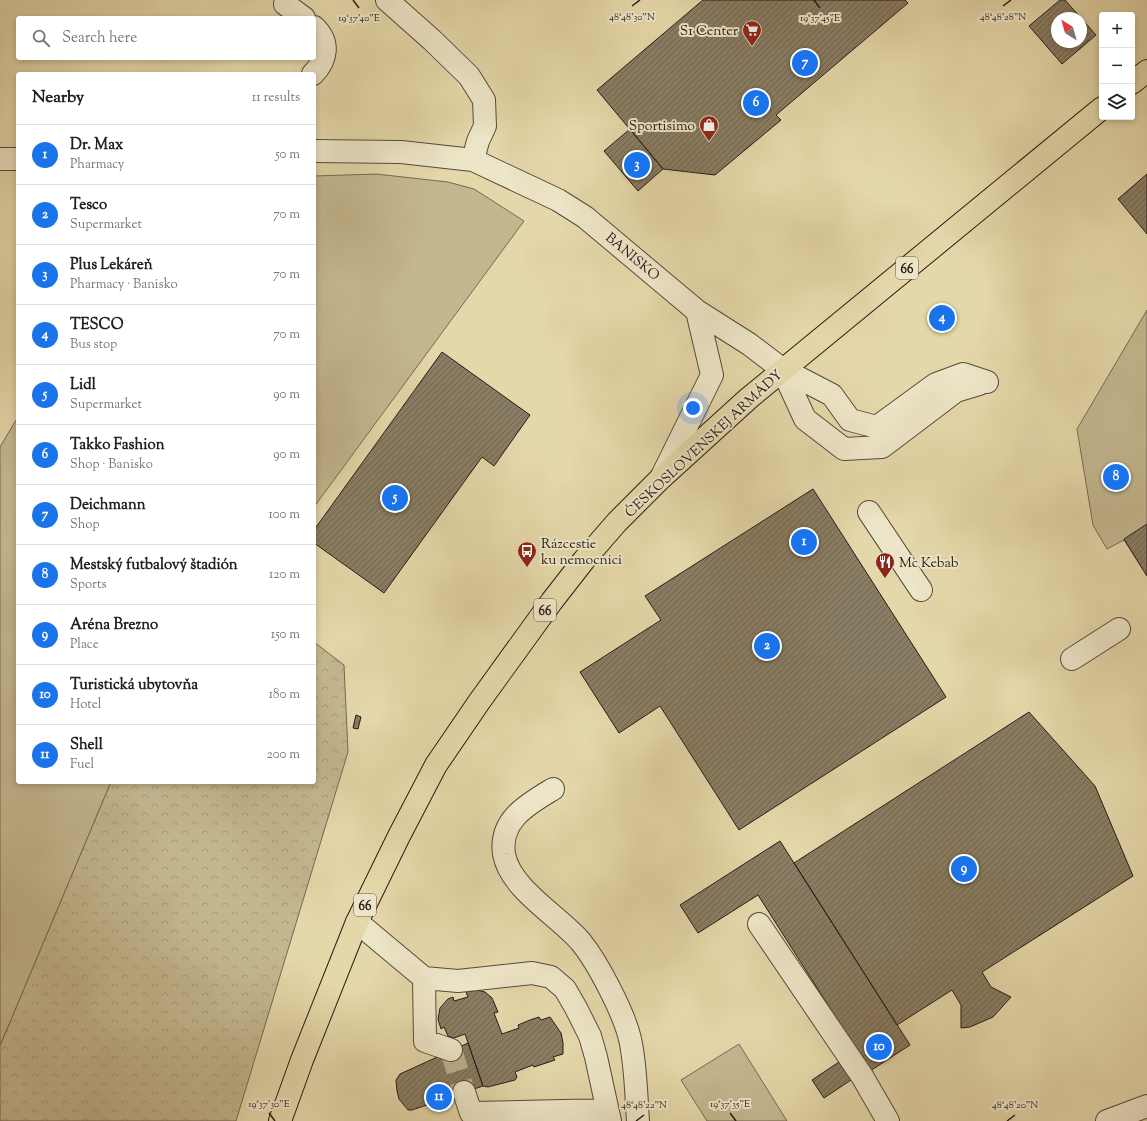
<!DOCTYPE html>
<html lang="en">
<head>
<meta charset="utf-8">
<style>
	:root { --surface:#fff; --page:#f6f6f6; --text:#222; --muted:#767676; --line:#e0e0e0; --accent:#1a73e8 }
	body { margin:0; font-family:"Sorts Mill Goudy",serif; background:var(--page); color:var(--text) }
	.controls { position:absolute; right:12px; top:12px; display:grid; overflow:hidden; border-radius:4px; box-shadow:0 2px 6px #0003 }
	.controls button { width:36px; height:36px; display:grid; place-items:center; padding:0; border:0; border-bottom:1px solid var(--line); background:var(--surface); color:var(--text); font:20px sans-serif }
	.compass { position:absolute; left:1051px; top:12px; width:36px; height:36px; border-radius:50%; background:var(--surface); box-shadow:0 2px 6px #0003; rotate:323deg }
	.you { position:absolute; left:693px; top:408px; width:14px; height:14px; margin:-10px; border:3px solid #fff; border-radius:50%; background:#1a73e8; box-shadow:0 0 0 6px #1a73e833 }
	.badge { display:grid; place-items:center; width:26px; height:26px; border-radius:50%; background:var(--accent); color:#fff; font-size:13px; font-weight:700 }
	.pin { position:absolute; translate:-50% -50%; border:2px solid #fff; box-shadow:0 1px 4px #0006 }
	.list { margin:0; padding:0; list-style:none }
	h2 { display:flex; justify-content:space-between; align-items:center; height:52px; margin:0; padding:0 16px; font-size:17px }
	h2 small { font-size:13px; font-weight:400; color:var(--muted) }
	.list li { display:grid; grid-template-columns:26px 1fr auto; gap:12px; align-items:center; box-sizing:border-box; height:60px; padding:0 16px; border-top:1px solid var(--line) }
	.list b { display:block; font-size:15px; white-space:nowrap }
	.list p { margin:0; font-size:13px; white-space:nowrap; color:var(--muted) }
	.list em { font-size:13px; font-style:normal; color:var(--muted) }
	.icon { flex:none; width:22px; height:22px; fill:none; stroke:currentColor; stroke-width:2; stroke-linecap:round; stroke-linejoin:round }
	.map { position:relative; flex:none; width:1147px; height:1121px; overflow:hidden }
	.search { position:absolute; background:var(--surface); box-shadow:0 2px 6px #0003; left:16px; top:16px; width:300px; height:44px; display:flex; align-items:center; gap:10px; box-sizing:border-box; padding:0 14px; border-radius:4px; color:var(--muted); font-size:15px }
	.panel { position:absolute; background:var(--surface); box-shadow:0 2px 6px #0003; left:16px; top:72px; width:300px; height:712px; border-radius:4px }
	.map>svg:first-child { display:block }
	.grass { fill:#c4b790; stroke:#766954 }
	.forest { fill:url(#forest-crowns); stroke:#766954 }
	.building { fill:url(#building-hatch); stroke:#271b17 }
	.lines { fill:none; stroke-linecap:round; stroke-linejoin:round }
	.minor-tunnel { stroke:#beb18c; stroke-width:22; stroke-dasharray:22 11; stroke-linecap:butt }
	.minor-casing { stroke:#564a3c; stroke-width:24 }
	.major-casing { stroke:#271b17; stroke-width:24 }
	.minor { stroke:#ede5c7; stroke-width:22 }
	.major { stroke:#e4d7a9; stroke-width:22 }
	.ticks { fill:none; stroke:#271b17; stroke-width:1.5 }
	.labels { text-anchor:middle; stroke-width:4; stroke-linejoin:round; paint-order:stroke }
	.shield { fill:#ede5c7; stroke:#62584c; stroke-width:1 }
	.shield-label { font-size:13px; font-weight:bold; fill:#271b17 }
	.poi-label { font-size:14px; fill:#271b17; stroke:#ede5c7; text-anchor:end }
	.street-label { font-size:14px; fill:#271b17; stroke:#ede5c7 }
	.ticks-label { font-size:10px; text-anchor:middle; fill:#271b17; stroke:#ede5c7; stroke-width:4; stroke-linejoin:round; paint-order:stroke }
</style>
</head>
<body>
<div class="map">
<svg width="1147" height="1121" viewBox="0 0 1147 1121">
	<defs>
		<pattern id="forest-crowns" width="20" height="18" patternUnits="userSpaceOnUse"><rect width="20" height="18" fill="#c4b790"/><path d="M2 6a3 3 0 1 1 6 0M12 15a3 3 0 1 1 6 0" fill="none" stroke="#a89d7b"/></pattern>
		<pattern id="building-hatch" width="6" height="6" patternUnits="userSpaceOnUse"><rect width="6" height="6" fill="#897d63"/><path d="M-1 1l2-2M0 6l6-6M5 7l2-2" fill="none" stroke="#706651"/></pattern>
	</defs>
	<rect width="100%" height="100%" fill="#e4d7a9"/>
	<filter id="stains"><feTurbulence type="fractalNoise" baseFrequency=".005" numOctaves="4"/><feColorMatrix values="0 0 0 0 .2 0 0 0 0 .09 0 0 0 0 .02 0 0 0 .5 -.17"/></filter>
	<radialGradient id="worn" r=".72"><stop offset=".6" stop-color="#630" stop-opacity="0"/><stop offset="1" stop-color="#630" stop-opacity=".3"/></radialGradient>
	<path class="grass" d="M376 174 448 182 474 189 524 221 314 507V176Z
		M1147 310V576L1124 540 1107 549 1093 525 1077 429Z
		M18 417V782H111L0 1046V447Z
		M739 1044 787 1121H707L681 1080Z"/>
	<path class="forest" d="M314 642 344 665 348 752 236 1121H0V1046L111 782H314Z"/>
	<path class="building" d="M703 0H905L908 3 776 115 781 120 715 175 663 169 597 90Z
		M1060 0H1065L1081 18H1057V42H1081V18L1096 35 1062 64 1029 26Z
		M630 129 663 169 638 191 604 151Z
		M1147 174V234L1118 199Z
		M442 352 530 415 494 466 482 457 384 593 314 543V530Z
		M813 489 946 697 739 830 660 706 619 733 580 672 661 620 645 596Z
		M1147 524V576L1124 539Z
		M1029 712 1095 786 1133 876 982 972 991 987 1011 997 993 1017 970 1027 961 1028V1005L952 990 897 1025 794 863Z
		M356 715 361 717 358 729 353 728Z
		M780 841 910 1045 870 1071 758 895 698 933 680 905Z
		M477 990 485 992 492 998 498 1012 494 1013 502 1034 519 1028 518 1025 530 1020 539 1017 541 1020 550 1017 561 1033 563 1043V1054L553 1057 555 1060 534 1067 533 1065 515 1072 517 1077 515 1080 488 1087 483 1086 465 1034 454 1038 448 1036 444 1027 441 1029 438 1019 440 1008 448 999 453 997 454 1001 468 997 466 992Z
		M468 1043 483 1086 412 1110H408L399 1099 397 1091 396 1080 400 1074Z
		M839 1062 851 1080 824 1098 812 1080Z"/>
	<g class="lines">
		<path class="minor-tunnel" d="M451 1050 464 1092"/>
		<g class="minor-casing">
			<path id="minor" d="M387 0 432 40 469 76 484 100 485 126 478 141 473 160
				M285 4 304 18
				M313 74C327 60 330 42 314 27
				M314 151 401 152 473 160 558 200 585 217 697 311 749 344 782 369 832 395 850 420 877 427 936 384 963 374 987 382
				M0 159H18
				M782 369 805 419 844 449 882 447 956 391 979 384
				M661 478 712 375 697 311
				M869 512 921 590
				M1072 659 1119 629
				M553 789C528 804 499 820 504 854 510 889 559 916 581 942 598 963 624 1013 630 1039 636 1066 636 1094 638 1121
				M357 922 424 978 458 981 532 973 551 977 565 989 576 1008 590 1036 596 1057 610 1121
				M759 924 862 1076 888 1121
				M424 978 425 1041 451 1050
				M464 1092 471 1113 607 1110
				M1107 1121 1147 1106"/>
		</g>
		<g class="major-casing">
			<path id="major" d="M1132 83 1147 71
				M280 1121 302 1060 357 922 399 836 436 765 479 702 552 601 584 560 617 522 661 478 749 398 1102 108"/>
		</g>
		<use href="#minor" class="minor"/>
		<use href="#major" class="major"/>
	</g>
	<path class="ticks" d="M353 0 359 8M814 0 820 8M632 6 640 0M1003 6 1011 0M269 1113 275 1121M730 1113 736 1121M636 1121 644 1115M1007 1121 1015 1115"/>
	<defs>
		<g id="supermarket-pin" transform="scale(1)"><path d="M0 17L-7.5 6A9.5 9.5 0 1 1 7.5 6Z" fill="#8f2418" stroke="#ede5c7"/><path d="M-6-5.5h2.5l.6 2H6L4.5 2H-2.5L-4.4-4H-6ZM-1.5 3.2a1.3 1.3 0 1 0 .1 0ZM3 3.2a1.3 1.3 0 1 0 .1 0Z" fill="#fff"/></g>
		<g id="shop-pin" transform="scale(1)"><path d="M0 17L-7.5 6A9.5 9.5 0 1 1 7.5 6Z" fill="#8f2418" stroke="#ede5c7"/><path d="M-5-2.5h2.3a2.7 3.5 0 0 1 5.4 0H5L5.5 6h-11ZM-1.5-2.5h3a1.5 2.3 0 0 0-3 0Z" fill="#fff"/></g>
		<g id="bus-pin" transform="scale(1)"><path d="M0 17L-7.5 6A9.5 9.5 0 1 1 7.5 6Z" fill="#8f2418" stroke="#ede5c7"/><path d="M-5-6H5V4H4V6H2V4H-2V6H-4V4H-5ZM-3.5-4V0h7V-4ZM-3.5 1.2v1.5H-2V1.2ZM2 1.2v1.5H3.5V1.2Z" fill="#fff"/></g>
		<g id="restaurant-pin" transform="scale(1)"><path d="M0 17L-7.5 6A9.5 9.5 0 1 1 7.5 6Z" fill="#8f2418" stroke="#ede5c7"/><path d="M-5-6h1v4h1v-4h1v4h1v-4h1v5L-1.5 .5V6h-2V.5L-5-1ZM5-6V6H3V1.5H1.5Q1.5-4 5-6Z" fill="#fff"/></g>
	</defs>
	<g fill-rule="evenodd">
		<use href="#supermarket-pin" x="752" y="30"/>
		<use href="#shop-pin" x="709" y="125"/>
		<use href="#bus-pin" x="527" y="551"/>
		<use href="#restaurant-pin" x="885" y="562"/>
	</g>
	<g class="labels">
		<g class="shield">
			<rect x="896" y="257" width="22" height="22" rx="3"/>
			<rect x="534" y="599" width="22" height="22" rx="3"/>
			<rect x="354" y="894" width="22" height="22" rx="3"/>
		</g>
		<g class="shield-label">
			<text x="907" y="273">66</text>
			<text x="545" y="615">66</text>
			<text x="365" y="910">66</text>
		</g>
		<g class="poi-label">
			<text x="738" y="35">S1 Center</text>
			<text x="695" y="130">Sportisimo</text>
			<text x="541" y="548" text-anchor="start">Rázcestie<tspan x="541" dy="16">ku nemocnici</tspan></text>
			<text x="899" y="567" text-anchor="start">Mc Kebab</text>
		</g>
		<g class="street-label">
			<text transform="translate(633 256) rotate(40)" y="5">BANISKO</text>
			<text transform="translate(703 443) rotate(-43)" y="5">ČESKOSLOVENSKEJ ARMÁDY</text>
		</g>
	</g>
	<g class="ticks-label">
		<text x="632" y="20">48°48'30"N</text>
		<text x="1003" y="20">48°48'28"N</text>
		<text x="359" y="21">19°37'40"E</text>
		<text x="820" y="21">19°37'45"E</text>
		<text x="269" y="1107">19°37'30"E</text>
		<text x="730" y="1107">19°37'35"E</text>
		<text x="644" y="1108">48°48'22"N</text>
		<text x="1015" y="1108">48°48'20"N</text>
	</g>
	<rect width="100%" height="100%" filter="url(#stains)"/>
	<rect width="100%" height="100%" fill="url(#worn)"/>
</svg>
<div class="controls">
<button>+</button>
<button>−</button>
<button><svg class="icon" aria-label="layers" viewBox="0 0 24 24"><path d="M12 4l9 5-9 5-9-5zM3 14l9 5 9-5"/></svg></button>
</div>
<svg class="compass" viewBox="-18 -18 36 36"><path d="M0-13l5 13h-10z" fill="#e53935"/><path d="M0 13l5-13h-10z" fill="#767676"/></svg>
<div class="you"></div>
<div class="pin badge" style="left:804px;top:542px">1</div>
<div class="pin badge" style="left:767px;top:646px">2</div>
<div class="pin badge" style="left:637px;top:165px">3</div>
<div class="pin badge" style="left:942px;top:318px">4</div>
<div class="pin badge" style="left:395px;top:498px">5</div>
<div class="pin badge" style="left:756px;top:103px">6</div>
<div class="pin badge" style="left:805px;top:63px">7</div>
<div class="pin badge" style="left:1116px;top:477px">8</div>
<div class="pin badge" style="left:964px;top:869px">9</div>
<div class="pin badge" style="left:879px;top:1047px">10</div>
<div class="pin badge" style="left:439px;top:1097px">11</div>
<div class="search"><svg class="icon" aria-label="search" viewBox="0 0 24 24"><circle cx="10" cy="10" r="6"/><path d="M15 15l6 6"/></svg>Search here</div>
<section class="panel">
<h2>Nearby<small>11 results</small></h2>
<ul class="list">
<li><span class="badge">1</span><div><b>Dr. Max</b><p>Pharmacy</p></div><em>50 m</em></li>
<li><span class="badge">2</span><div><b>Tesco</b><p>Supermarket</p></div><em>70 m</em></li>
<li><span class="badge">3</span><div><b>Plus Lekáreň</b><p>Pharmacy · Banisko</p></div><em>70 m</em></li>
<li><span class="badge">4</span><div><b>TESCO</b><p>Bus stop</p></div><em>70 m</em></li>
<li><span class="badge">5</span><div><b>Lidl</b><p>Supermarket</p></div><em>90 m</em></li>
<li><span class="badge">6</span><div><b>Takko Fashion</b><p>Shop · Banisko</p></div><em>90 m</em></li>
<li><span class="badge">7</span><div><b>Deichmann</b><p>Shop</p></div><em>100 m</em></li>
<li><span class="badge">8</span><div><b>Mestský futbalový štadión</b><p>Sports</p></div><em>120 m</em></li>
<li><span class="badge">9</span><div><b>Aréna Brezno</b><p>Place</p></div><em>150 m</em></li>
<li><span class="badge">10</span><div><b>Turistická ubytovňa</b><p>Hotel</p></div><em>180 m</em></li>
<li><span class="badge">11</span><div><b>Shell</b><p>Fuel</p></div><em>200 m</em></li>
</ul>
</section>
</div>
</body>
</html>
